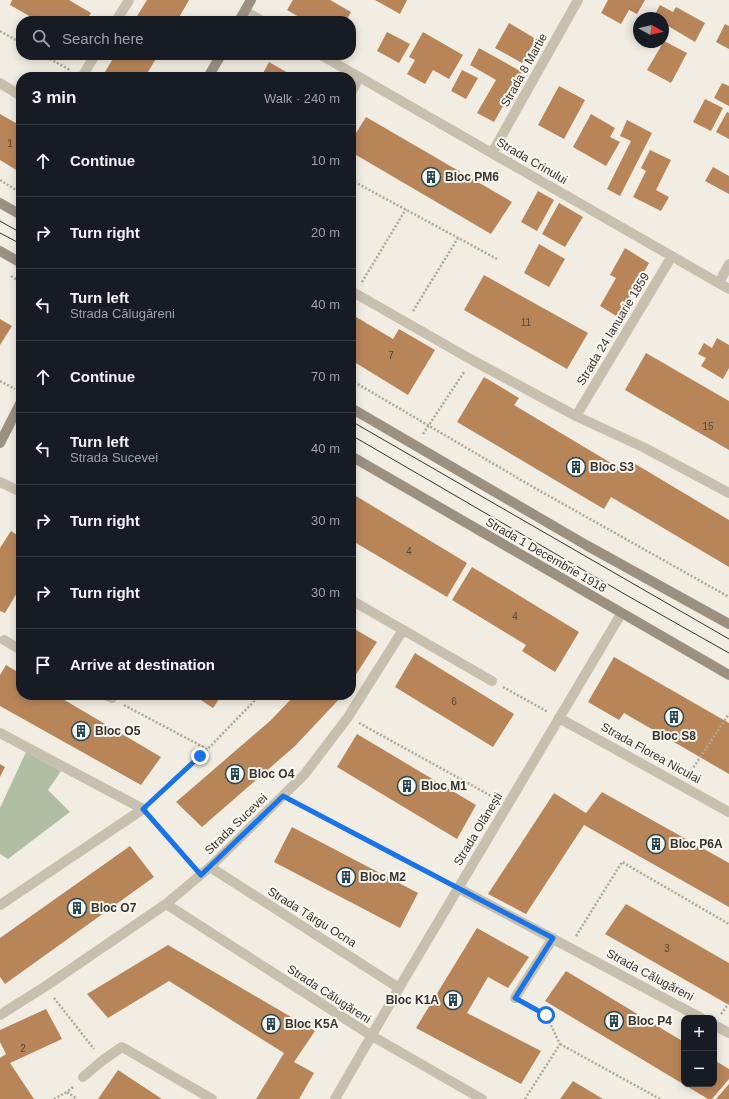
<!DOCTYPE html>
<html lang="en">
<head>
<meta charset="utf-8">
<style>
	:root { --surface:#171b24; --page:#20242c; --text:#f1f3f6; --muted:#9ea1a6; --line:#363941 }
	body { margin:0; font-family:Helvetica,sans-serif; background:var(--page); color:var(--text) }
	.controls { position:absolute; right:12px; bottom:12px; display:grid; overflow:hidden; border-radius:8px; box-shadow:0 2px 10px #0003 }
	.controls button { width:36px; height:36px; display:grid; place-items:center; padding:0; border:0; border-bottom:1px solid var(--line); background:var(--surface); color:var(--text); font:20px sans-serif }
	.compass { position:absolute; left:633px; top:12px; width:36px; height:36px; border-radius:50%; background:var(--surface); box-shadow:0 2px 10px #0003; rotate:98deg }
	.stop { position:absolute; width:12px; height:12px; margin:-9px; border:3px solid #1a73e8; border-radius:50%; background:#fff }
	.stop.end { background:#1a73e8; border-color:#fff; box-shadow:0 1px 4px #0008 }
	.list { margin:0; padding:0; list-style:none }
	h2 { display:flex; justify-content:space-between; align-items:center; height:52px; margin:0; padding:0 16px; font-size:17px }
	h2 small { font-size:13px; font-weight:400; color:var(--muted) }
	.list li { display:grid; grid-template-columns:26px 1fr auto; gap:12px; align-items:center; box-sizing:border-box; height:72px; padding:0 16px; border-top:1px solid var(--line) }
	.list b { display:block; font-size:15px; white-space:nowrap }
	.list p { margin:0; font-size:13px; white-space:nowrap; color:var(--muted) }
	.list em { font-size:13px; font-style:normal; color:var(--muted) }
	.icon { flex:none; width:22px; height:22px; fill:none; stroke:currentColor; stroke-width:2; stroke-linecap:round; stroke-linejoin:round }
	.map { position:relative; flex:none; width:729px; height:1099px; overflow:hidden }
	.search { position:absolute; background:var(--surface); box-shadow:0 2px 10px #0003; left:16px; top:16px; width:340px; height:44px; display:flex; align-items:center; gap:10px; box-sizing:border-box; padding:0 14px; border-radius:16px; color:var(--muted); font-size:15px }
	.panel { position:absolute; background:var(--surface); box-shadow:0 2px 10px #0003; left:16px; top:72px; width:340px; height:628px; border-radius:16px }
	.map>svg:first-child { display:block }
	.green { fill:#b0bfa4 }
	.building { fill:#b88559 }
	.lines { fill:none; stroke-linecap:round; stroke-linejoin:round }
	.path { stroke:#afa695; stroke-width:2.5; stroke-dasharray:2 2; stroke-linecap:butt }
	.service { stroke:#c8c0af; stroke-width:10 }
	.minor { stroke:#c8c0af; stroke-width:10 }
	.secondary { stroke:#9c9081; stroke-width:10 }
	.tram { stroke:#38332c; stroke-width:1 }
	.route { stroke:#1a73e8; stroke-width:5 }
	.labels { text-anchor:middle; stroke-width:4; stroke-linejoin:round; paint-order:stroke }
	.number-label { font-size:10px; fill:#584837 }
	.street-label { font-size:12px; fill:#38332c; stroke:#f9f6ef }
	.poi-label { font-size:12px; font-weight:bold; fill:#38332c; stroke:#f9f6ef; text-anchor:start }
</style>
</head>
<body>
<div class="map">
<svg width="729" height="1099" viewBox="0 0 729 1099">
	<rect width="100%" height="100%" fill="#f1ede2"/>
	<path class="green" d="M26 752 61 771 48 790 70 812 8 859 0 854V808Z"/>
	<path class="building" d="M12 0H69L91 13 86 21H38L10 5Z
		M147 0H189L177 21H134Z
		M293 0H330L351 12 346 21H315L309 18 308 21H306L287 10Z
		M375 0H407L400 14Z
		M608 0H645L637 14 629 10 621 24 601 13Z
		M660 5 673 12 676 7 705 23 695 42 663 23V18H653Z
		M509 23 536 39 522 63 495 48Z
		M725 24 729 26V49L716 42Z
		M387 32 410 44 399 63 377 51Z
		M423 32 463 55 449 79 433 70 425 84 407 74 415 60 409 57Z
		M664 41 687 53 671 83 647 70Z
		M479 48 522 72 494 122 477 113 496 80 470 65Z
		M115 55H158L145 77H102Z
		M269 62 295 77H261Z
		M462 70 478 78 466 99 451 91Z
		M722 83 729 86V106L714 98Z
		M559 86 585 100 564 139 538 125Z
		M705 99 723 108 711 131 693 122Z
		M727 112 729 113V139L716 132Z
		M0 114 21 126V173L0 160Z
		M591 114 615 128 610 137 620 142 606 166 573 147Z
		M366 117 512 202 491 234 351 152V141Z
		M627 120 652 133 620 196 607 189 631 141 620 136Z
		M650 150 671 160 656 190 669 197 661 211 633 197 646 171 641 168Z
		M713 167 729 176V194L705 181Z
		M538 191 554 200 537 231 521 222Z
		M559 203 583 217 565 247 542 234Z
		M539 244 565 259 549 287 524 273Z
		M625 248 649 263 618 317 600 306 616 278 610 275Z
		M484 275 588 333 567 369 464 310Z
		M351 314 393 339 399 329 435 350 408 395 351 360Z
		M0 319 12 326 0 345Z
		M717 338 729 345V368L723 379 701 366 706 358 698 354 704 343 712 348Z
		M646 353 729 401V450L625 390Z
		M484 377 519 398 514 405 626 472 632 462 729 520V567L611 497 604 509 457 422Z
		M351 493 467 563 447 597 351 540Z
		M11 531 21 538V586L5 613 0 611V548Z
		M472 567 579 632 555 672 522 651 526 645 452 600Z
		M351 627 377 642 351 682Z
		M415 653 514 714 493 747 395 687Z
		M614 657 729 723V774L624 713 619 720 588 702Z
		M6 665 21 674V695H56L161 757 141 785 0 706V675Z
		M193 695H222L213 708Z
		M295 695H343L295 746 202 827 176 802 270 721Z
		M357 734 476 805 457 839 337 767Z
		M0 764 5 767 0 777Z
		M602 792 729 863V907L584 825 526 914 488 894 554 793 586 813Z
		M292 827 418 893 400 928 274 862Z
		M130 846 154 877 5 984 0 977V938Z
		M626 904 729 963V1005L605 934Z
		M477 928 529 957 508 988 488 977 467 1013 541 1051 521 1084 416 1028Z
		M168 945 315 1031 294 1062 314 1073 299 1099H256L284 1053 169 981 108 1018 87 994Z
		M566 971 684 1042V1084H714V1060L729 1069V1079L712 1099H708L545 1001Z
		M46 1009 62 1039 10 1063 34 1099H0V1058L6 1054 0 1042V1030Z
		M118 1070 162 1099H98Z
		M573 1081 603 1099H560Z
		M729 1084V1099H716Z"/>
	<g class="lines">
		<path class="path" d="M0 31 21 43
			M43 55 70 70
			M0 180 21 193
			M351 180 497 259
			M11 276 21 282
			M362 282 406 209
			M413 311 458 238
			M351 380 533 487 729 597
			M0 381 15 389
			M423 434 464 372
			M503 687 548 712
			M124 705 207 749
			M359 723 495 798
			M689 774 729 714
			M153 800 201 756 260 695
			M296 803 445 881
			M152 819 192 865
			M576 936 622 862 729 924
			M54 998 94 1049
			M721 1014 729 1003
			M560 1044 660 1099
			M73 1087 67 1092 77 1099
			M54 1099 67 1092
			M525 1099 560 1044 546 1015 527 1004"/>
		<path class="service" d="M351 93 359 77
			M351 291 472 360 576 416 645 448 729 493
			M0 482 21 492
			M351 600 492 681
			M4 640 21 650
			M105 695 112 698
			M559 718 729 812
			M0 733 143 809 0 905
			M458 888 701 1018
			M515 998 553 938
			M714 1025 729 1033
			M83 1077 103 1060 122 1047 212 1099"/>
		<path class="minor" d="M245 11 262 21
			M116 21 129 0
			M321 55 729 289
			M82 77 95 55
			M0 83 21 96
			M492 153 578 0
			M719 283 729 264
			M576 416 672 256
			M210 867 399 988
			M166 904 372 1036 482 1099
			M0 1015 46 986 166 904 210 867 304 775 348 717 403 630
			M335 1099 399 988 621 614"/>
		<path class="secondary" d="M239 21 251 0
			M208 77 221 55
			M0 203 21 215
			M0 251 21 263
			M351 408 586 545 729 624
			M0 443 21 402
			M351 456 729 675"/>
		<path class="tram" d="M0 221 21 233
			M0 233 21 244
			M351 421 729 639
			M351 435 628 596 729 653"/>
	</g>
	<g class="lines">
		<path class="route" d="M200 756 143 809 201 875 283 796 553 938 515 998 546 1015"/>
	</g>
	<defs>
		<g id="building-ring" transform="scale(1)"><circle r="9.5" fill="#f9f6ef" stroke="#264855" stroke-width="1.5"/><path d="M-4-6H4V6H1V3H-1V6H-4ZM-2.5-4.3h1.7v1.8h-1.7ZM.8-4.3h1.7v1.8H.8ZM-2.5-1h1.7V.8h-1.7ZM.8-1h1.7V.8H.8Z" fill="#264855"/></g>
	</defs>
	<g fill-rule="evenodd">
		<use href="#building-ring" x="431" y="177"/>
		<use href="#building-ring" x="576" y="467"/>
		<use href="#building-ring" x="674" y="717"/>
		<use href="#building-ring" x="81" y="731"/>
		<use href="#building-ring" x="235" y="774"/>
		<use href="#building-ring" x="407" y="786"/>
		<use href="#building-ring" x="656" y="844"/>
		<use href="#building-ring" x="346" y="877"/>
		<use href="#building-ring" x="77" y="908"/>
		<use href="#building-ring" x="453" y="1000"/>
		<use href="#building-ring" x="614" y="1021"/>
		<use href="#building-ring" x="271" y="1024"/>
	</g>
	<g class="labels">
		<g class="number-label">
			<text x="10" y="147">1</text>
			<text x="526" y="326">11</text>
			<text x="391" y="359">7</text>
			<text x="708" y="430">15</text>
			<text x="409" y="555">4</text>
			<text x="515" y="620">4</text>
			<text x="454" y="705">6</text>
			<text x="667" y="952">3</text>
			<text x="23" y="1052">2</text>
		</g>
		<g class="street-label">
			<text transform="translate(524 70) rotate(-61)" y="4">Strada 8 Martie</text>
			<text transform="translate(532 161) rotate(30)" y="4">Strada Crinului</text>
			<text transform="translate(613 329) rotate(-59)" y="4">Strada 24 Ianuarie 1859</text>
			<text transform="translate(546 555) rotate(30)" y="4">Strada 1 Decembrie 1918</text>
			<text transform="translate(651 753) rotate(29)" y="4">Strada Florea Niculai</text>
			<text transform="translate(236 824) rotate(-44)" y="4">Strada Sucevei</text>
			<text transform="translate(478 829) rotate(-59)" y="4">Strada Olănești</text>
			<text transform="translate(312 917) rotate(32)" y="4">Strada Târgu Ocna</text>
			<text transform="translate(650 975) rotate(28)" y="4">Strada Călugăreni</text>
			<text transform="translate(329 994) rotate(33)" y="4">Strada Călugăreni</text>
		</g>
		<g class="poi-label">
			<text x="445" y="181">Bloc PM6</text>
			<text x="590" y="471">Bloc S3</text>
			<text x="95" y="735">Bloc O5</text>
			<text x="674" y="740" text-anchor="middle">Bloc S8</text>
			<text x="249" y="778">Bloc O4</text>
			<text x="421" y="790">Bloc M1</text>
			<text x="670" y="848">Bloc P6A</text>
			<text x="360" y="881">Bloc M2</text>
			<text x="91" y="912">Bloc O7</text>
			<text x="439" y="1004" text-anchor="end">Bloc K1A</text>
			<text x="628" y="1025">Bloc P4</text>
			<text x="285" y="1028">Bloc K5A</text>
		</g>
	</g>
</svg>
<div class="controls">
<button>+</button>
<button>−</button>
</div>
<svg class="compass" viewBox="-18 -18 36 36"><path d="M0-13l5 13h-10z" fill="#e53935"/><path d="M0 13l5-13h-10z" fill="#9ea1a6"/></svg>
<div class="stop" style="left:546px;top:1015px"></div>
<div class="stop end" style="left:200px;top:756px"></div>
<div class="search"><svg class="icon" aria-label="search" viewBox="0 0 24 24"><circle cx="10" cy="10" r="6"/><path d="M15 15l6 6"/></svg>Search here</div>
<section class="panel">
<h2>3 min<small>Walk · 240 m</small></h2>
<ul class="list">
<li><svg class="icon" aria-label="ahead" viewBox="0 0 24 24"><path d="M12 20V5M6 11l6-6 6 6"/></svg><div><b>Continue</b></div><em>10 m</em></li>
<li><svg class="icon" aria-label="right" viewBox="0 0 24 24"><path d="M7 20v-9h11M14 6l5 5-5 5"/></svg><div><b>Turn right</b></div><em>20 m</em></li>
<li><svg class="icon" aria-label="left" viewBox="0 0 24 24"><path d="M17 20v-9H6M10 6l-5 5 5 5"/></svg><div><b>Turn left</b><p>Strada Călugăreni</p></div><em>40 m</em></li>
<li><svg class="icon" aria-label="ahead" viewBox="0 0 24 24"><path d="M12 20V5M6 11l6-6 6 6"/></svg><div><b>Continue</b></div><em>70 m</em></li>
<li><svg class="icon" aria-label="left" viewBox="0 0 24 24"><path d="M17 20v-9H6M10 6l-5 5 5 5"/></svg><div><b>Turn left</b><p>Strada Sucevei</p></div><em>40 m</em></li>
<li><svg class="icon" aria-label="right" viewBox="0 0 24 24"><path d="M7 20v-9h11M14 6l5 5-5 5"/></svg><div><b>Turn right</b></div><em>30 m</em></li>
<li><svg class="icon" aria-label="right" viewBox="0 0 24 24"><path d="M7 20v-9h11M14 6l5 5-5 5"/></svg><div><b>Turn right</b></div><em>30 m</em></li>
<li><svg class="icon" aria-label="arrive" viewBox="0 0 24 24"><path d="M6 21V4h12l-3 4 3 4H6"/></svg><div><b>Arrive at destination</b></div></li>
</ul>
</section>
</div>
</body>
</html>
